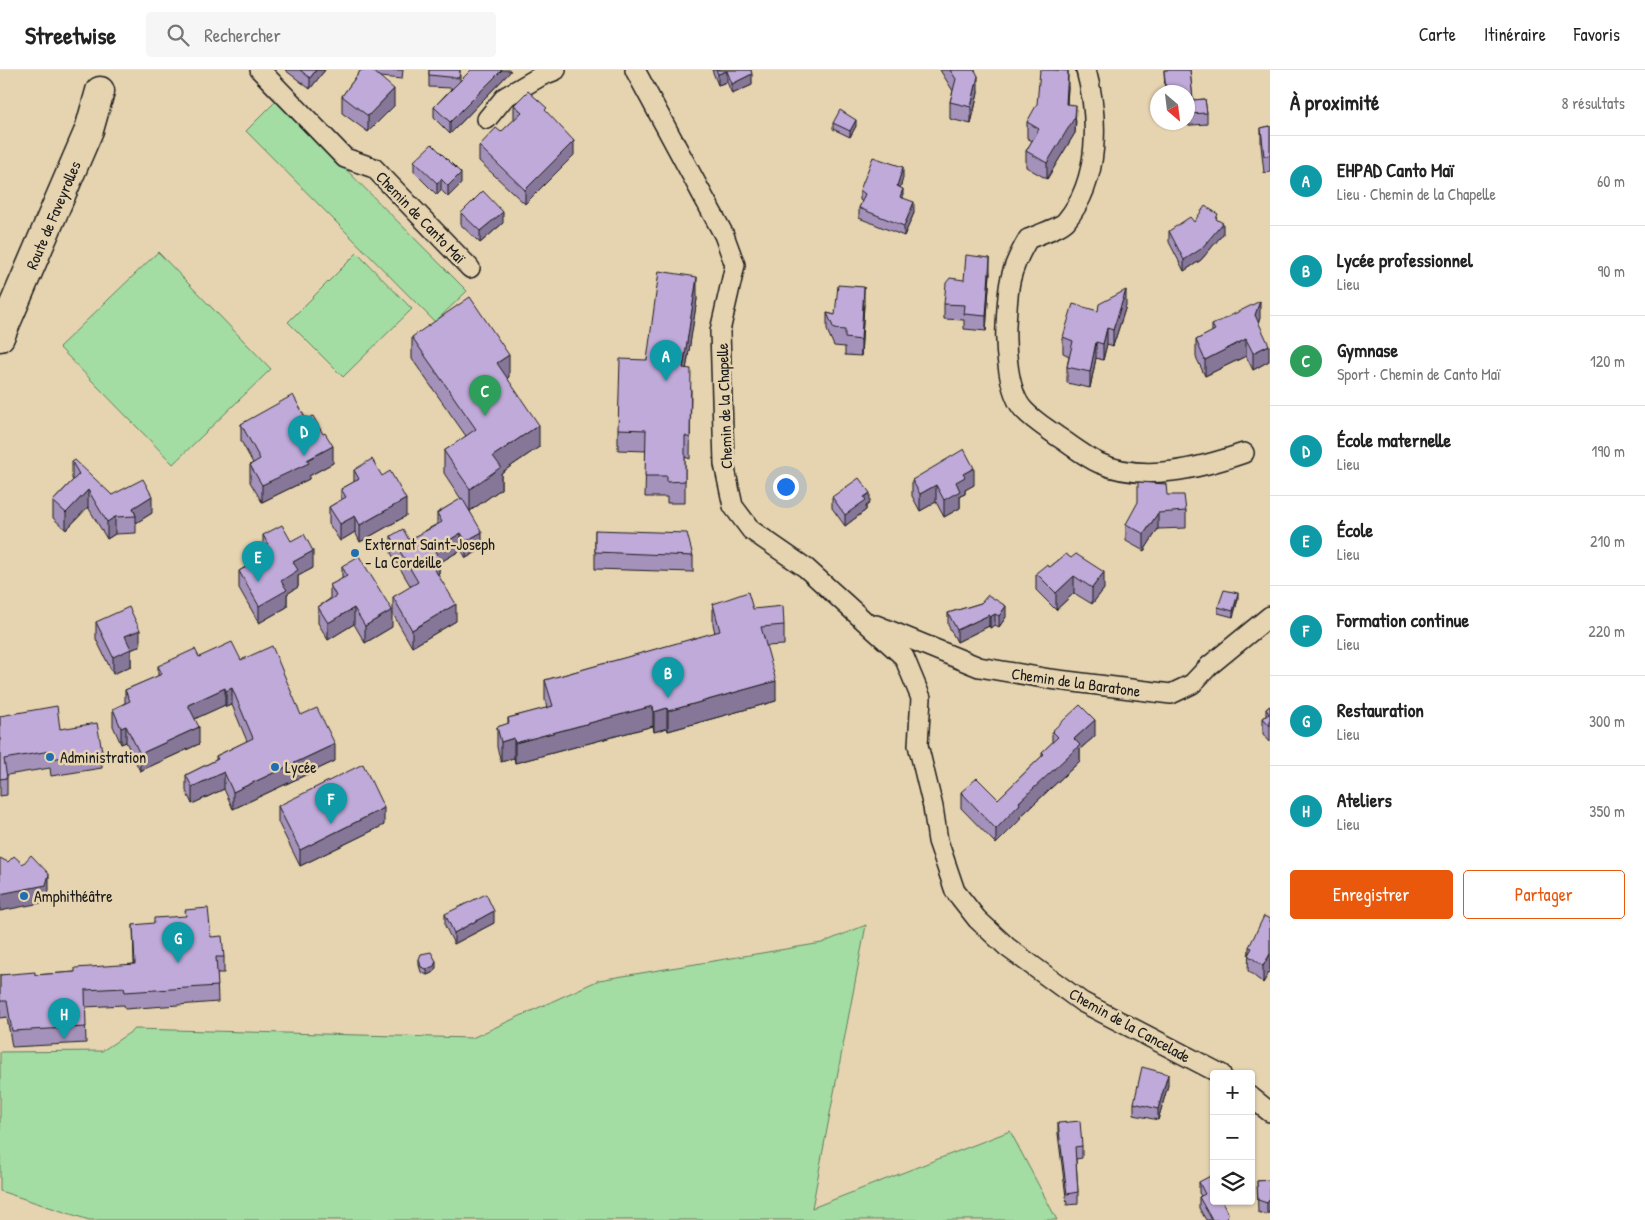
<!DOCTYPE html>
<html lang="fr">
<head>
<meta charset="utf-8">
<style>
	:root { --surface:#fff; --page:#f6f6f6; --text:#222; --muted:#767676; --line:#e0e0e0; --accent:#ea580c }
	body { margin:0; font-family:"Patrick Hand",sans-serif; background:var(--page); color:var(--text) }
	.controls { position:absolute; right:15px; bottom:15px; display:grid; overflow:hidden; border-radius:5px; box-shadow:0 1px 4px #0004 }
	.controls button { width:45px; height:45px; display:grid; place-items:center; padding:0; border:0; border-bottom:1px solid var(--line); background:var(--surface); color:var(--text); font:25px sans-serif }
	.compass { position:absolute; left:1150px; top:15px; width:45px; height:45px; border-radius:50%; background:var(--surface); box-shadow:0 1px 4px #0004; rotate:152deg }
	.you { position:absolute; left:785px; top:416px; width:18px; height:18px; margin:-12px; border:4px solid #fff; border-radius:50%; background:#1a73e8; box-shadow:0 0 0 8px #1a73e833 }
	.badge { display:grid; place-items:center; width:32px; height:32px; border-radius:50%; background:var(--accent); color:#fff; font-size:16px; font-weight:700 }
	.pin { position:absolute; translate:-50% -41px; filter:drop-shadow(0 1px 2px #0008) }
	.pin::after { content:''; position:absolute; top:26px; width:18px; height:15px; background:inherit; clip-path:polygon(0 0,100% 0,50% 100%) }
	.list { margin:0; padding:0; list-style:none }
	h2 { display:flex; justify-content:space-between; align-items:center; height:65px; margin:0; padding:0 20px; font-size:21px }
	h2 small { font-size:16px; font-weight:400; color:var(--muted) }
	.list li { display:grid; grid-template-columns:32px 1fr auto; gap:15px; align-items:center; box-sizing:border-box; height:90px; padding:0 20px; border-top:1px solid var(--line) }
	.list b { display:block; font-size:19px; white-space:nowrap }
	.list p { margin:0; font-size:16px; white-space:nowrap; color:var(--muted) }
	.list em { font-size:16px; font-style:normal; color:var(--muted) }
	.actions { display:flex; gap:10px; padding:15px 20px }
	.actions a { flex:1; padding:11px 0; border:1px solid var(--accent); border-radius:5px; text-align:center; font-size:18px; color:var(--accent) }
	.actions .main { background:var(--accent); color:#fff }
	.icon { flex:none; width:28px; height:28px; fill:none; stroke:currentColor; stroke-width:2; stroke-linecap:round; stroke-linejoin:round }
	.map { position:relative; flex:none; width:1270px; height:1150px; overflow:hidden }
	header { display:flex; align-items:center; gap:30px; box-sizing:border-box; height:70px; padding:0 25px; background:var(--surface); border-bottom:1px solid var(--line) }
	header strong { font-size:24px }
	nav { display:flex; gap:28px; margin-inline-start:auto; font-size:18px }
	.search { width:350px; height:45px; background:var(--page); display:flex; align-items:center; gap:12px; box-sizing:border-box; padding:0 18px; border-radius:5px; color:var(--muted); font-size:19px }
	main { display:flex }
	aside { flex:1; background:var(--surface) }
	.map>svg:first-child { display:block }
	.green { fill:#a3dda3; stroke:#607c60 }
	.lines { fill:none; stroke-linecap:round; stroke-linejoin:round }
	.street-casing { stroke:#1c1c1c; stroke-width:22 }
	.secondary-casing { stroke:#1c1c1c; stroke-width:31 }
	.street { stroke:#e6d4b1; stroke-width:19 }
	.secondary { stroke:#e6d4b1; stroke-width:28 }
	.wall { fill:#a592bb; stroke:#1c1c1c }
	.shaded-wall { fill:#867798; stroke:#1c1c1c }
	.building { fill:#c0aad9; stroke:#1c1c1c }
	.poi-dot { fill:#1f6fb2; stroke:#e6d4b1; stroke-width:2 }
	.labels { text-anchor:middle; stroke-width:5; stroke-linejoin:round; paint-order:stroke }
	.street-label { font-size:16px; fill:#1c1c1c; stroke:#e6d4b1 }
	.poi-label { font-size:16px; fill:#1c1c1c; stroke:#e6d4b1; text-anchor:start }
</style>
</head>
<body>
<header>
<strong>Streetwise</strong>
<div class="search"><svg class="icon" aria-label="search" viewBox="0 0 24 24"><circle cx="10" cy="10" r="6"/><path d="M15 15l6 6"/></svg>Rechercher</div>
<nav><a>Carte</a><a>Itinéraire</a><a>Favoris</a></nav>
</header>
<main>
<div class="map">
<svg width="1270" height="1150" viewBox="0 0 1270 1150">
	<rect width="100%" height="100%" fill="#e6d4b1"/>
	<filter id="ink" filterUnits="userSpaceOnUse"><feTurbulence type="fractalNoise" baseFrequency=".02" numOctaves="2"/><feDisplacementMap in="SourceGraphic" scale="10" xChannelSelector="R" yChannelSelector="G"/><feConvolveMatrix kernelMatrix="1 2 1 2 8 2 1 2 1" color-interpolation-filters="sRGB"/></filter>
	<g filter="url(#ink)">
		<path class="green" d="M277 30 467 221 435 252 246 61Z
			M158 182 271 299 173 394 59 277Z
			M357 183 412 239 343 307 288 252Z
			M866 855 812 1138 1010 1061 1057 1150H89L0 1121V982L102 981 135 959 472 968 599 910 822 873Z"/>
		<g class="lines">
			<g class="street-casing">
				<path id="street" d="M260 0 345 88 374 98 470 198
					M635 0 724 165 735 195 720 261 724 394 733 436 751 460 806 498 904 587 921 628 918 675 933 737 938 771 955 821 977 849 1007 877 1082 932 1221 1004
					M1086 0C1099 48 1100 110 1066 151 1061 157 1037 165 1028 169 1008 203 1008 217 1006 256 1005 277 1008 324 1024 340 1033 350 1046 358 1057 366 1071 375 1084 386 1099 393 1144 413 1200 398 1244 383
					M487 49 505 27 541 6 556 0
					M876 555 979 597 1050 609 1171 624 1192 614 1209 596 1270 546
					M1251 1027 1270 1042"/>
			</g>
			<g class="secondary-casing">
				<path id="secondary" d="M0 267 89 60 100 21"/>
			</g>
			<use href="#street" class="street"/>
			<use href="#secondary" class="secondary"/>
		</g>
		<path class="wall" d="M285 0H325L310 19Z
			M361 0H403L402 9 380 7 394 36 368 62 342 43V26Z
			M429 0H460V11L510 0V2L450 64 434 48V37L452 18 429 17Z
			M712 0H751L752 15 732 24 727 12 718 15Z
			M940 0H975L978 23 971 54 950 49V32L953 21Z
			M1164 0H1190L1193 30 1205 29 1207 43V54L1178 56V52H1188V22H1165Z
			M1068 17 1067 34 1076 51 1075 63 1047 109 1026 97V81L1032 71 1027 68V52Z
			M514 35 574 85 525 134 479 91V76L501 62 514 50Z
			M833 53 856 56 850 67 833 59Z
			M1270 56V102L1264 103 1261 75V58Z
			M414 91 461 114 448 127 441 120 437 125 414 102Z
			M903 108 900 118 903 128 914 143 904 166 859 148V138L862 132 860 130V120Z
			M461 143 503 153 480 173 461 155Z
			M1218 150 1223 164 1201 190 1184 201 1169 172V161L1194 152Z
			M990 203 986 261 964 259V250L944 249V234L964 210Z
			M697 229 686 299 691 320 690 389 685 387V433H667V427H645L646 381 618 380V359L647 290Z
			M864 234 861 286 845 285V277L834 276 827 260V243L835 245Z
			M1126 236 1113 276 1107 274 1103 290 1096 288 1090 318 1067 313V297L1069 286 1063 283V267L1098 241Z
			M1260 248 1258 252 1269 291 1253 300 1246 286 1205 306 1196 287V270L1212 262V255Z
			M412 267 509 307 507 308 539 377 501 403V419L470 441 482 479 466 488 461 480 439 493V503L438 504 456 551 412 577 393 544V527L411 517 391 483V466L409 470 437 454V443L461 429 444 403V381L466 366 412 289Z
			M306 349 333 393 309 406V409L262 432 250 412V395L253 393 241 371V354Z
			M72 392 112 425 152 443 136 453V463L115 464 107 469 88 437 66 460 53 448V431L73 410 72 409Z
			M354 400 382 406 406 446 360 472 355 462 340 471 329 454V437L341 430V419L354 412Z
			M912 410 974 415 965 420V424L960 426V438L944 447 936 432 920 441 912 426Z
			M1167 425 1186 441V458L1158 459 1144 481 1126 471V454Z
			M832 427 870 433 866 436V440L845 456 832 438Z
			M595 460 693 486V502L595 499Z
			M263 465 291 471 313 498 298 506V517L287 524V537L259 553 239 518V501L252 493V482L263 477Z
			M1066 484 1104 519 1092 534 1074 523 1056 540 1036 520V503L1050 497Z
			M342 496 392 557 365 573 354 554 328 570 318 553V537L330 529V515L342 509Z
			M1238 529 1233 547 1218 543V537Z
			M981 533 1006 547 999 557 995 555 990 558 989 556 957 572 948 555V543Z
			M713 534 753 539 784 555V575L766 576 776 631 668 661 667 658 654 662 653 656 515 693 514 688 501 692 497 677V657L508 654V648L547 638 545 630V610L715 563 713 554Z
			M96 552 140 576 131 580V596L113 604 96 569Z
			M199 587 241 590 301 645 335 691 233 739 224 719 192 734 186 721V705L216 690V686L247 671 232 635 226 637 225 635 194 649 199 674 140 701 126 672 121 674 113 656V639L125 633V620L158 606V596Z
			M1270 636V672L1263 664V648L1266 646V639Z
			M0 646 60 659 102 681V698L51 706 50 698 7 705V725L0 726Z
			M1052 661 1095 666 1080 679V691L1020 747V750L996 774 961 738V722L998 729 1042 686V682L1052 673Z
			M278 736 384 755 300 796 278 752Z
			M445 844 494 853 454 874 445 856Z
			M1270 849V901L1263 913 1248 901 1249 877Z
			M133 855 211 867 224 887V903H217L218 932 125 939 124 935 85 937 86 973 12 977 7 947 0 948V905H35L75 902 134 894Z
			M419 889 436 897 434 902 427 905 421 902 419 895Z
			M1168 1015 1158 1050 1134 1045V1033Z
			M1058 1053 1082 1076V1088L1076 1089 1078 1122V1134L1067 1135 1058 1064Z
			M1270 1110V1140L1267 1145 1258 1142 1257 1111Z
			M1199 1112 1214 1131 1228 1150H1206L1199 1138V1127L1201 1126 1199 1123Z"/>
		<path class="shaded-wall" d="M316 0H325L310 19V8Z
			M502 0H510V2L450 64V52Z
			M727 1V12L718 15V4Z
			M1068 1V17L1066 50V34Z
			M752 4V15L732 24V14Z
			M978 6V23L971 54V37Z
			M394 19V36L368 62V46Z
			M1076 35 1075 63 1047 109V93Z
			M856 50V56L850 67V61Z
			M574 71V85L525 134V120Z
			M903 97V108L897 127V116Z
			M461 103V114L448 127V116Z
			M441 109V120L437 125V113Z
			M903 119V129L900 127Z
			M914 132V143L904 166V156Z
			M503 142V153L480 173V161Z
			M1223 153V164L1201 190 1184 201V190Z
			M990 188V203L986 261V246Z
			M697 207V229L683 320V298Z
			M864 217V234L861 286V270Z
			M1126 220V236L1113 276V260Z
			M1260 231V248L1255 262V245Z
			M1107 258V274L1103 290V274Z
			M1246 269V286L1205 306V290Z
			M1096 272V288L1090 318V302Z
			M1269 275V291L1253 300V283Z
			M509 285V307L497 315V293Z
			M539 355V377L501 403V419L470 441V419L493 386Z
			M333 376V393L309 406V409L262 432V415L307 390Z
			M974 398V415L965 420V424L960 426V438L944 447V430L956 412 963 404Z
			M936 415V432L920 441V424Z
			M88 420V437L66 460V443Z
			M870 423V433L866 436V440L845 456V445Z
			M152 426V443L136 453V446L133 438Z
			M406 429V446L360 472V455Z
			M1158 443V459L1144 481V464Z
			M355 446V462L340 471V454Z
			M115 447V464L107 469V452Z
			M482 462V479L466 488V471Z
			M461 463V480L439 493V503L430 509V492L435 479Z
			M313 481V498L298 506V517L287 524V537L259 553V536L281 511 293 492Z
			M1104 502V519L1092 534V518Z
			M1074 506V523L1056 540V523Z
			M1238 523V529L1233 547V541Z
			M456 534V551L412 577V560Z
			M1006 536V547L999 557V546Z
			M354 538V554L328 570V553Z
			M392 540V557L365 573V556Z
			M995 544V555L990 558V547Z
			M989 545V556L957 572V560Z
			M140 560V576L131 580V596L113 604V587L125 566Z
			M776 611V631L668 661V641Z
			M225 618V635L188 652V635Z
			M232 618V635L226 637V621Z
			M653 636V656L515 693V673Z
			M667 638V658L654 662V642Z
			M1095 650V666L1080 679V691L1020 747V750L996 774V759L1074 669Z
			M126 656V672L121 674V658Z
			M199 657V674L140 701V684Z
			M514 668V688L501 692V672Z
			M335 674V691L233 739V722Z
			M224 702V719L192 734V717Z
			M384 738V755L300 796V780Z
			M49 804V820L46 832 0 841V824Z
			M494 841V853L454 874V863Z
			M1270 884V901L1263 913V896Z
			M436 891V897L434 902 427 905V899Z
			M1168 1004V1015L1158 1050V1039Z
			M1270 1129V1140L1267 1145V1133Z"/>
		<path class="building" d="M300 0H316L310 8Z
			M361 0H372L394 19 368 46 342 26Z
			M429 0H460L459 8 429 5Z
			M471 0H502L450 52 434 37Z
			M716 0H751L752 4 732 14 727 1 718 4Z
			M950 0H975L978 6 971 37 950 32 956 9Z
			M1040 0H1053L1068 1 1066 34 1076 35 1075 47 1047 93 1026 81 1039 59 1027 52 1037 34Z
			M1164 0H1190L1193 30 1205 29 1207 43 1188 44V22H1166Z
			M528 21 547 38 545 40 574 71 525 120 479 76 496 58 501 62 522 42 514 35Z
			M840 40 856 50 850 61 833 53Z
			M1270 56V85L1264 86 1261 58Z
			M432 74 461 103 448 116 441 109 437 113 414 91Z
			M873 87 903 97 897 116 903 119 900 127 914 132 904 156 859 138 865 124 860 120Z
			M483 121 503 142 480 161 461 143Z
			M1205 136 1218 144 1216 149 1223 153 1201 179 1184 190 1169 161 1190 147 1194 152Z
			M966 185 990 188 986 246 964 244 965 235 944 234 946 213 950 208 964 210Z
			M659 201 697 207 683 298 691 299 690 368 685 366V411L667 412V406H645L646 360 618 359 620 289 647 290Z
			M838 215 864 217 861 270 845 268V260L834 259 827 243 835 245Z
			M1126 220 1113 260 1107 258 1103 274 1096 272 1090 302 1067 297 1073 271 1063 267 1073 234 1098 241 1099 234Z
			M470 227 509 285 497 293 539 355 493 386 501 397 470 419 444 381 476 359 412 267Z
			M1260 231 1255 245 1269 275 1253 283 1246 269 1205 290 1196 270 1215 260 1212 255Z
			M293 325 306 349 313 346 323 364 325 363 333 376 307 390 309 393 262 415 250 395 260 389 241 354Z
			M964 379 974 398 963 404 965 407 956 412 960 421 944 430 936 415 920 424 912 410Z
			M372 389 382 406 390 401 406 429 360 455 355 446 340 454 329 437 346 427 341 419 359 409 354 400Z
			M75 390 112 425 143 409 152 426 133 438 136 446 115 447 107 452 88 420 66 443 53 431 79 404 72 392Z
			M859 408 870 423 864 427 866 430 845 445 832 427Z
			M1138 412 1166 414 1167 425H1184L1186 441 1158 443 1144 464 1126 454 1138 432Z
			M462 428 482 462 466 471 461 463 435 479 439 487 430 492 456 534 412 560 393 527 418 512 391 466 403 459 409 470 442 452 437 443Z
			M282 455 291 471 304 464 313 481 293 492 298 500 281 511 287 520 259 536 239 501 257 491 252 482 268 474 263 465Z
			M595 460 687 463 693 486 595 482Z
			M1066 484 1071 488 1076 484 1104 502 1092 518 1074 506 1056 523 1036 503 1046 495 1050 497Z
			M359 486 392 540 365 556 354 538 328 553 318 537 336 526 330 515 347 506 342 496Z
			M1224 520 1238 523 1233 541 1218 537Z
			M748 522 753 539 783 536 784 555 761 557 776 611 668 641 667 638 654 642 653 636 515 673 514 668 501 672 497 657 509 653 508 648 553 636 545 610 720 561 713 534Z
			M988 525 1006 536 999 546 995 544 990 547 989 545 957 560 948 543 981 533Z
			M129 537 140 560 125 566 131 579 113 587 96 552Z
			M232 572 241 590 272 576 301 645 317 638 335 674 233 722 224 702 192 717 186 705 218 689 216 686 253 668 232 618 226 621 225 618 188 635 199 657 140 684 126 656 121 658 113 639 130 631 125 620 162 604 158 596 195 579 199 587Z
			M1080 635 1095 650 1074 669 1080 675 1019 732 1020 734 996 759 961 722 977 708 998 729 1044 684 1042 682 1058 667 1052 661Z
			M57 636 60 659 97 653 102 681 51 689 50 681 4 689 7 708 0 709V646Z
			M1270 636V656L1263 648 1269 644 1266 639Z
			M363 694 384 738 300 780 278 736Z
			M31 785 49 804 46 815 0 824V788L8 792 14 786 23 794Z
			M486 824 494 841 454 863 445 844Z
			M208 838 211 867 222 866 224 887H216L218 916 125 922 124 918 85 920 86 957 12 961 7 931H0V905L35 902V905L75 902V898L135 894 133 855 154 853V848L186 846 185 840Z
			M1264 846 1270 849V884L1263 896 1248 885 1252 878 1249 877Z
			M431 882 436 891 434 896 427 899 421 897 419 889 421 884Z
			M1142 997 1168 1004 1158 1039 1134 1033Z
			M1080 1051 1082 1076 1075 1077 1078 1122 1067 1124 1058 1053Z
			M1214 1104V1131H1222L1228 1143 1227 1150H1212L1199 1127 1205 1124 1199 1112Z
			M1270 1110V1129L1267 1133 1258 1130 1257 1111Z"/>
	</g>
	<g class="poi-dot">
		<circle cx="355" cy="483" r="5"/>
		<circle cx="50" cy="687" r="5"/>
		<circle cx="275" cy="697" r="5"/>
		<circle cx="24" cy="826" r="5"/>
	</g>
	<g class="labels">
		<g class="street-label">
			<text transform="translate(53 145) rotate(-67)" y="6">Route de Faveyrolles</text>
			<text transform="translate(421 147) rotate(46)" y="6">Chemin de Canto Maï</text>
			<text transform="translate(724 336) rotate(-92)" y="6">Chemin de la Chapelle</text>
			<text transform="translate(1076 612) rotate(8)" y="6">Chemin de la Baratone</text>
			<text transform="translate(1130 955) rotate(29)" y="6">Chemin de la Cancelade</text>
		</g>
		<g class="poi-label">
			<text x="365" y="480">Externat Saint-Joseph<tspan x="365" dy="18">- La Cordeille</tspan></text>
			<text x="60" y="693">Administration</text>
			<text x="285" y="703">Lycée</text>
			<text x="34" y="832">Amphithéâtre</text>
		</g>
	</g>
</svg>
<div class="controls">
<button>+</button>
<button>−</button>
<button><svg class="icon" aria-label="layers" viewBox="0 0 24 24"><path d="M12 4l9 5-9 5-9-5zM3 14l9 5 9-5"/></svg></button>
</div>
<svg class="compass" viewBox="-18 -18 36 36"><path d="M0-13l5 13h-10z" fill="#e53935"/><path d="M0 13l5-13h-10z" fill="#767676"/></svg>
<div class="you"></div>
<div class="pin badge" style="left:666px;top:311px;background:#0f9aa8">A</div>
<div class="pin badge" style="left:668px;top:628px;background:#0f9aa8">B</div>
<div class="pin badge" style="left:485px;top:346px;background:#2e9e5b">C</div>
<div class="pin badge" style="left:304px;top:386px;background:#0f9aa8">D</div>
<div class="pin badge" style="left:258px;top:512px;background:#0f9aa8">E</div>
<div class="pin badge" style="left:331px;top:754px;background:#0f9aa8">F</div>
<div class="pin badge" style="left:178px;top:893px;background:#0f9aa8">G</div>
<div class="pin badge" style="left:64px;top:969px;background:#0f9aa8">H</div>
</div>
<aside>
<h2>À proximité<small>8 résultats</small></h2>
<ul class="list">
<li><span class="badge" style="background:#0f9aa8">A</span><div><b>EHPAD Canto Maï</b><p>Lieu · Chemin de la Chapelle</p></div><em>60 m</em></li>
<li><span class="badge" style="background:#0f9aa8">B</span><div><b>Lycée professionnel</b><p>Lieu</p></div><em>90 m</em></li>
<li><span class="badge" style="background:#2e9e5b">C</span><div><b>Gymnase</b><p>Sport · Chemin de Canto Maï</p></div><em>120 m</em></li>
<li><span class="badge" style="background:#0f9aa8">D</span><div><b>École maternelle</b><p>Lieu</p></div><em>190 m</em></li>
<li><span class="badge" style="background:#0f9aa8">E</span><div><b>École</b><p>Lieu</p></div><em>210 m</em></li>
<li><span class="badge" style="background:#0f9aa8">F</span><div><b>Formation continue</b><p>Lieu</p></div><em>220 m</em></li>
<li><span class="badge" style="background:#0f9aa8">G</span><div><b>Restauration</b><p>Lieu</p></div><em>300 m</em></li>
<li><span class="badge" style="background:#0f9aa8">H</span><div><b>Ateliers</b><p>Lieu</p></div><em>350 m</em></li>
</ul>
<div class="actions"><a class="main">Enregistrer</a><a>Partager</a></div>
</aside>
</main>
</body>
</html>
